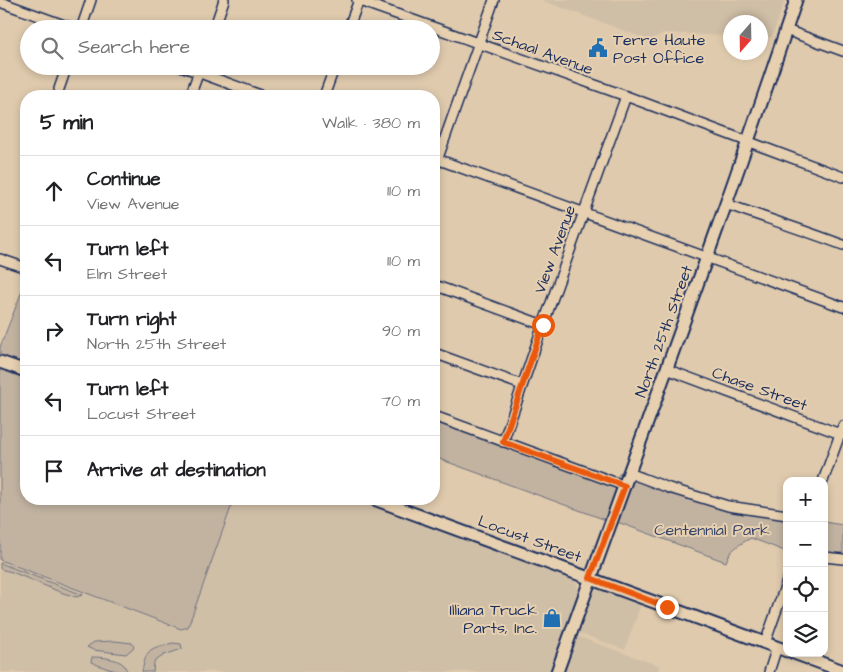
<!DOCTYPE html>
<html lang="en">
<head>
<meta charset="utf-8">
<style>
	:root { --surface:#fff; --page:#f2f2f2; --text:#202124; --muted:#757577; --line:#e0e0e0 }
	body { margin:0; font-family:"Architects Daughter",sans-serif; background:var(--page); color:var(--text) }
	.controls { position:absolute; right:15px; bottom:15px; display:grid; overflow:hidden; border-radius:10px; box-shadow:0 2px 8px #0003 }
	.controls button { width:45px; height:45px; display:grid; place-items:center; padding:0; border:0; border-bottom:1px solid var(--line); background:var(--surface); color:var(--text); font:25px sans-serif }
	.compass { position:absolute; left:723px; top:15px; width:45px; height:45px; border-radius:50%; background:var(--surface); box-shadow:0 2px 8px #0003; rotate:200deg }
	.stop { position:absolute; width:15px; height:15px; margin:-11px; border:4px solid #ea580c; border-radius:50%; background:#fff }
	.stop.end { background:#ea580c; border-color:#fff; box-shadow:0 1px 5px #0008 }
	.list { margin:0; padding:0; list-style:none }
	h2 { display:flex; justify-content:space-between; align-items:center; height:65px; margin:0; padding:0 20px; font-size:21px }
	h2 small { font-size:16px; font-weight:400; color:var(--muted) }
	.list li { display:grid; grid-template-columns:32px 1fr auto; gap:15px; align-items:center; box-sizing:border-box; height:70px; padding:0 20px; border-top:1px solid var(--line) }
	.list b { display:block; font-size:19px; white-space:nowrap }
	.list p { margin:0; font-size:16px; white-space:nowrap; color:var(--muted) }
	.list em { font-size:16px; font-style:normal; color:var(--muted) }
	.icon { flex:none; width:28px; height:28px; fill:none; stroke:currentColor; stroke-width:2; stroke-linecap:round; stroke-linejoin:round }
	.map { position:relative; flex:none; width:843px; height:672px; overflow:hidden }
	.search { position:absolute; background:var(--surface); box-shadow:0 2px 8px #0003; left:20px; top:20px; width:420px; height:55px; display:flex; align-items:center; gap:12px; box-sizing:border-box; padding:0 18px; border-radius:28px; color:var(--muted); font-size:19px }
	.panel { position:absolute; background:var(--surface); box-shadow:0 2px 8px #0003; left:20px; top:90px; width:420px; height:415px; border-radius:20px }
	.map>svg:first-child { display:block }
	.built { fill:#d0bfa7 }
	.green { fill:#c2b3a1; stroke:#6e7180 }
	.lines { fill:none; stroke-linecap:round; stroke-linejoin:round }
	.minor-casing { stroke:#1b2f5e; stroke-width:12 }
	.tertiary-casing { stroke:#1b2f5e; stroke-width:15 }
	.minor { stroke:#e7d0b0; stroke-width:9 }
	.tertiary { stroke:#e7d0b0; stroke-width:11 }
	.route { stroke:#ea580c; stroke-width:6 }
	.labels { text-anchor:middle; stroke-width:4; stroke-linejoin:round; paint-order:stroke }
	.poi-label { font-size:16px; fill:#1b2f5e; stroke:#e7d0b0; text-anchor:start }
	.street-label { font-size:16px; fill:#1b2f5e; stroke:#e7d0b0 }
	.park-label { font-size:16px; fill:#344368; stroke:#e7d0b0 }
</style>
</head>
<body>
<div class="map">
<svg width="843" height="672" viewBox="0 0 843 672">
	<rect width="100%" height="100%" fill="#dfcaad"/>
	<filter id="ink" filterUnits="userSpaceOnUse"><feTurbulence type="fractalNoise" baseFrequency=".02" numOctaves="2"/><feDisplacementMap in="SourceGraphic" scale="10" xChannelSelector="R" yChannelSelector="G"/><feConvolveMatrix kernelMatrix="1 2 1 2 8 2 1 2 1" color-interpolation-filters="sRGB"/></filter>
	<g filter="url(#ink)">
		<path class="built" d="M541 0H785L772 37H761L760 22H730V36L664 33 649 40Z
			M234 499H354L571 578 577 584 578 593 553 672H0V560L181 629 188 627Z
			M599 588 641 604 625 650 579 633 592 593Z
			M579 637 660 666 657 672H564L577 638Z"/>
		<path class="green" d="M26 281V364L0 355V347Z
			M0 369 26 379V499H234L188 627 181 629 0 560Z
			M434 416 616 478 621 472 629 469 643 472 669 488 787 515V552L751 538C740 544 730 549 726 562L620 523 606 520 434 457Z
			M824 522 843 525V559L824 557Z
			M0 563 83 595 76 597 60 592 12 572 0 569Z
			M115 641 132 643 134 647 126 654 93 650 87 647 94 642Z
			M173 643 181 644 182 649 164 655 154 662 153 672H142C147 646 150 649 173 643Z
			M92 657C101 657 117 658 124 665 124 665 127 671 128 672 115 672 102 667 91 662Z"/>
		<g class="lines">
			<g class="minor-casing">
				<path id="minor" d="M357 0 626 96 843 177
					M0 2 75 29
					M81 29 91 0
					M214 29 224 0
					M348 29 359 0
					M786 30 843 51
					M181 66 263 96
					M59 89 67 66
					M190 96 201 66
					M324 96 335 66
					M434 158 843 307
					M434 169 494 0
					M726 204C765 218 804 230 843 245
					M0 259 26 268
					M434 285 543 325
					M434 353 522 385
					M666 369 843 435
					M434 416 625 486
					M503 442 543 325 626 96
					M629 473 669 488 728 506 787 515
					M823 481 843 426
					M824 557 843 559
					M765 643 787 581
					M769 672 777 647"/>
			</g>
			<g class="tertiary-casing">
				<path id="tertiary" d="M0 362 26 371
					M374 499 787 651
					M794 653 843 671
					M557 672C637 448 721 226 796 0"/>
			</g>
			<use href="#minor" class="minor"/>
			<use href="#tertiary" class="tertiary"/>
		</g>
	</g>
	<g class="lines" filter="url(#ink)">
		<path class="route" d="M543 325 503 442 625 486 590 578 667 607"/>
	</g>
	<defs>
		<g id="civic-bare" transform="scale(1.5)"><path d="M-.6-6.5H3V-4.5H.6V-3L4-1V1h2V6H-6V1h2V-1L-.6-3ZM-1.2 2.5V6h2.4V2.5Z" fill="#1f6fb2" stroke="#e7d0b0" stroke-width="2.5" paint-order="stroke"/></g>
		<g id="shop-bare" transform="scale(1.5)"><path d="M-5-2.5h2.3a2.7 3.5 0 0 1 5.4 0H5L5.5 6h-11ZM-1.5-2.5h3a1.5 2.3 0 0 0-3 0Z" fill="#1f6fb2" stroke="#e7d0b0" stroke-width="2.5" paint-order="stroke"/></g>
	</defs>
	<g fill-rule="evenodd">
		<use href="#civic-bare" x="598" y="48"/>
		<use href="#shop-bare" x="552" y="618"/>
	</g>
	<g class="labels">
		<g class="poi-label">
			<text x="613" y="45">Terre Haute<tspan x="613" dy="18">Post Office</tspan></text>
			<text x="537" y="615" text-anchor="end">Illiana Truck<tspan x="537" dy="18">Parts, Inc.</tspan></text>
		</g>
		<g class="street-label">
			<text transform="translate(543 51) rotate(20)" y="6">Schaal Avenue</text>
			<text transform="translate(554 249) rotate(-70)" y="6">View Avenue</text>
			<text transform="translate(663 331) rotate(-70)" y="6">North 25th Street</text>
			<text transform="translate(760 388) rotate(20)" y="6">Chase Street</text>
			<text transform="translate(530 538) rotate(20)" y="6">Locust Street</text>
		</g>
		<g class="park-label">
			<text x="712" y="535">Centennial Park</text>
		</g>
	</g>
</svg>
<div class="controls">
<button>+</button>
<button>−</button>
<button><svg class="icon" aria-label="locate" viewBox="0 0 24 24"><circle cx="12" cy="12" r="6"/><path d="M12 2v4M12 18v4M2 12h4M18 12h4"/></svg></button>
<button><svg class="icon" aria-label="layers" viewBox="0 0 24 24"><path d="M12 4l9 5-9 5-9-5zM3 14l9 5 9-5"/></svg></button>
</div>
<svg class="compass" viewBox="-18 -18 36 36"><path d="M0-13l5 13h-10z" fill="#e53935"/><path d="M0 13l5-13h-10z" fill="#757577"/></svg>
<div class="stop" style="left:543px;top:325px"></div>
<div class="stop end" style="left:667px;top:607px"></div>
<div class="search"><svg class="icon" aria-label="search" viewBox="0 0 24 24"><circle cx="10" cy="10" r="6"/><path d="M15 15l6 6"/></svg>Search here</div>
<section class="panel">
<h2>5 min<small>Walk · 380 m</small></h2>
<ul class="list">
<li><svg class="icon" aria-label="ahead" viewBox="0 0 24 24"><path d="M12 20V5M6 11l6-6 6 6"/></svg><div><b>Continue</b><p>View Avenue</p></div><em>110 m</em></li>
<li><svg class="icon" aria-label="left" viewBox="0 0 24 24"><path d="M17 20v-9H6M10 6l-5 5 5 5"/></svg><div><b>Turn left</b><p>Elm Street</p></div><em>110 m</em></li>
<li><svg class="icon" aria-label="right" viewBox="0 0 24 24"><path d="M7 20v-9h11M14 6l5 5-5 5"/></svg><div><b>Turn right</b><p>North 25th Street</p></div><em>90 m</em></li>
<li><svg class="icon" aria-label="left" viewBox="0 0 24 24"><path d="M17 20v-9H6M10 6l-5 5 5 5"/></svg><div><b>Turn left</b><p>Locust Street</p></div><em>70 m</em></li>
<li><svg class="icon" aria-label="arrive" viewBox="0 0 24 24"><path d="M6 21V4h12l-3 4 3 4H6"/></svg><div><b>Arrive at destination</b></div></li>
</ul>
</section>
</div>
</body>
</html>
